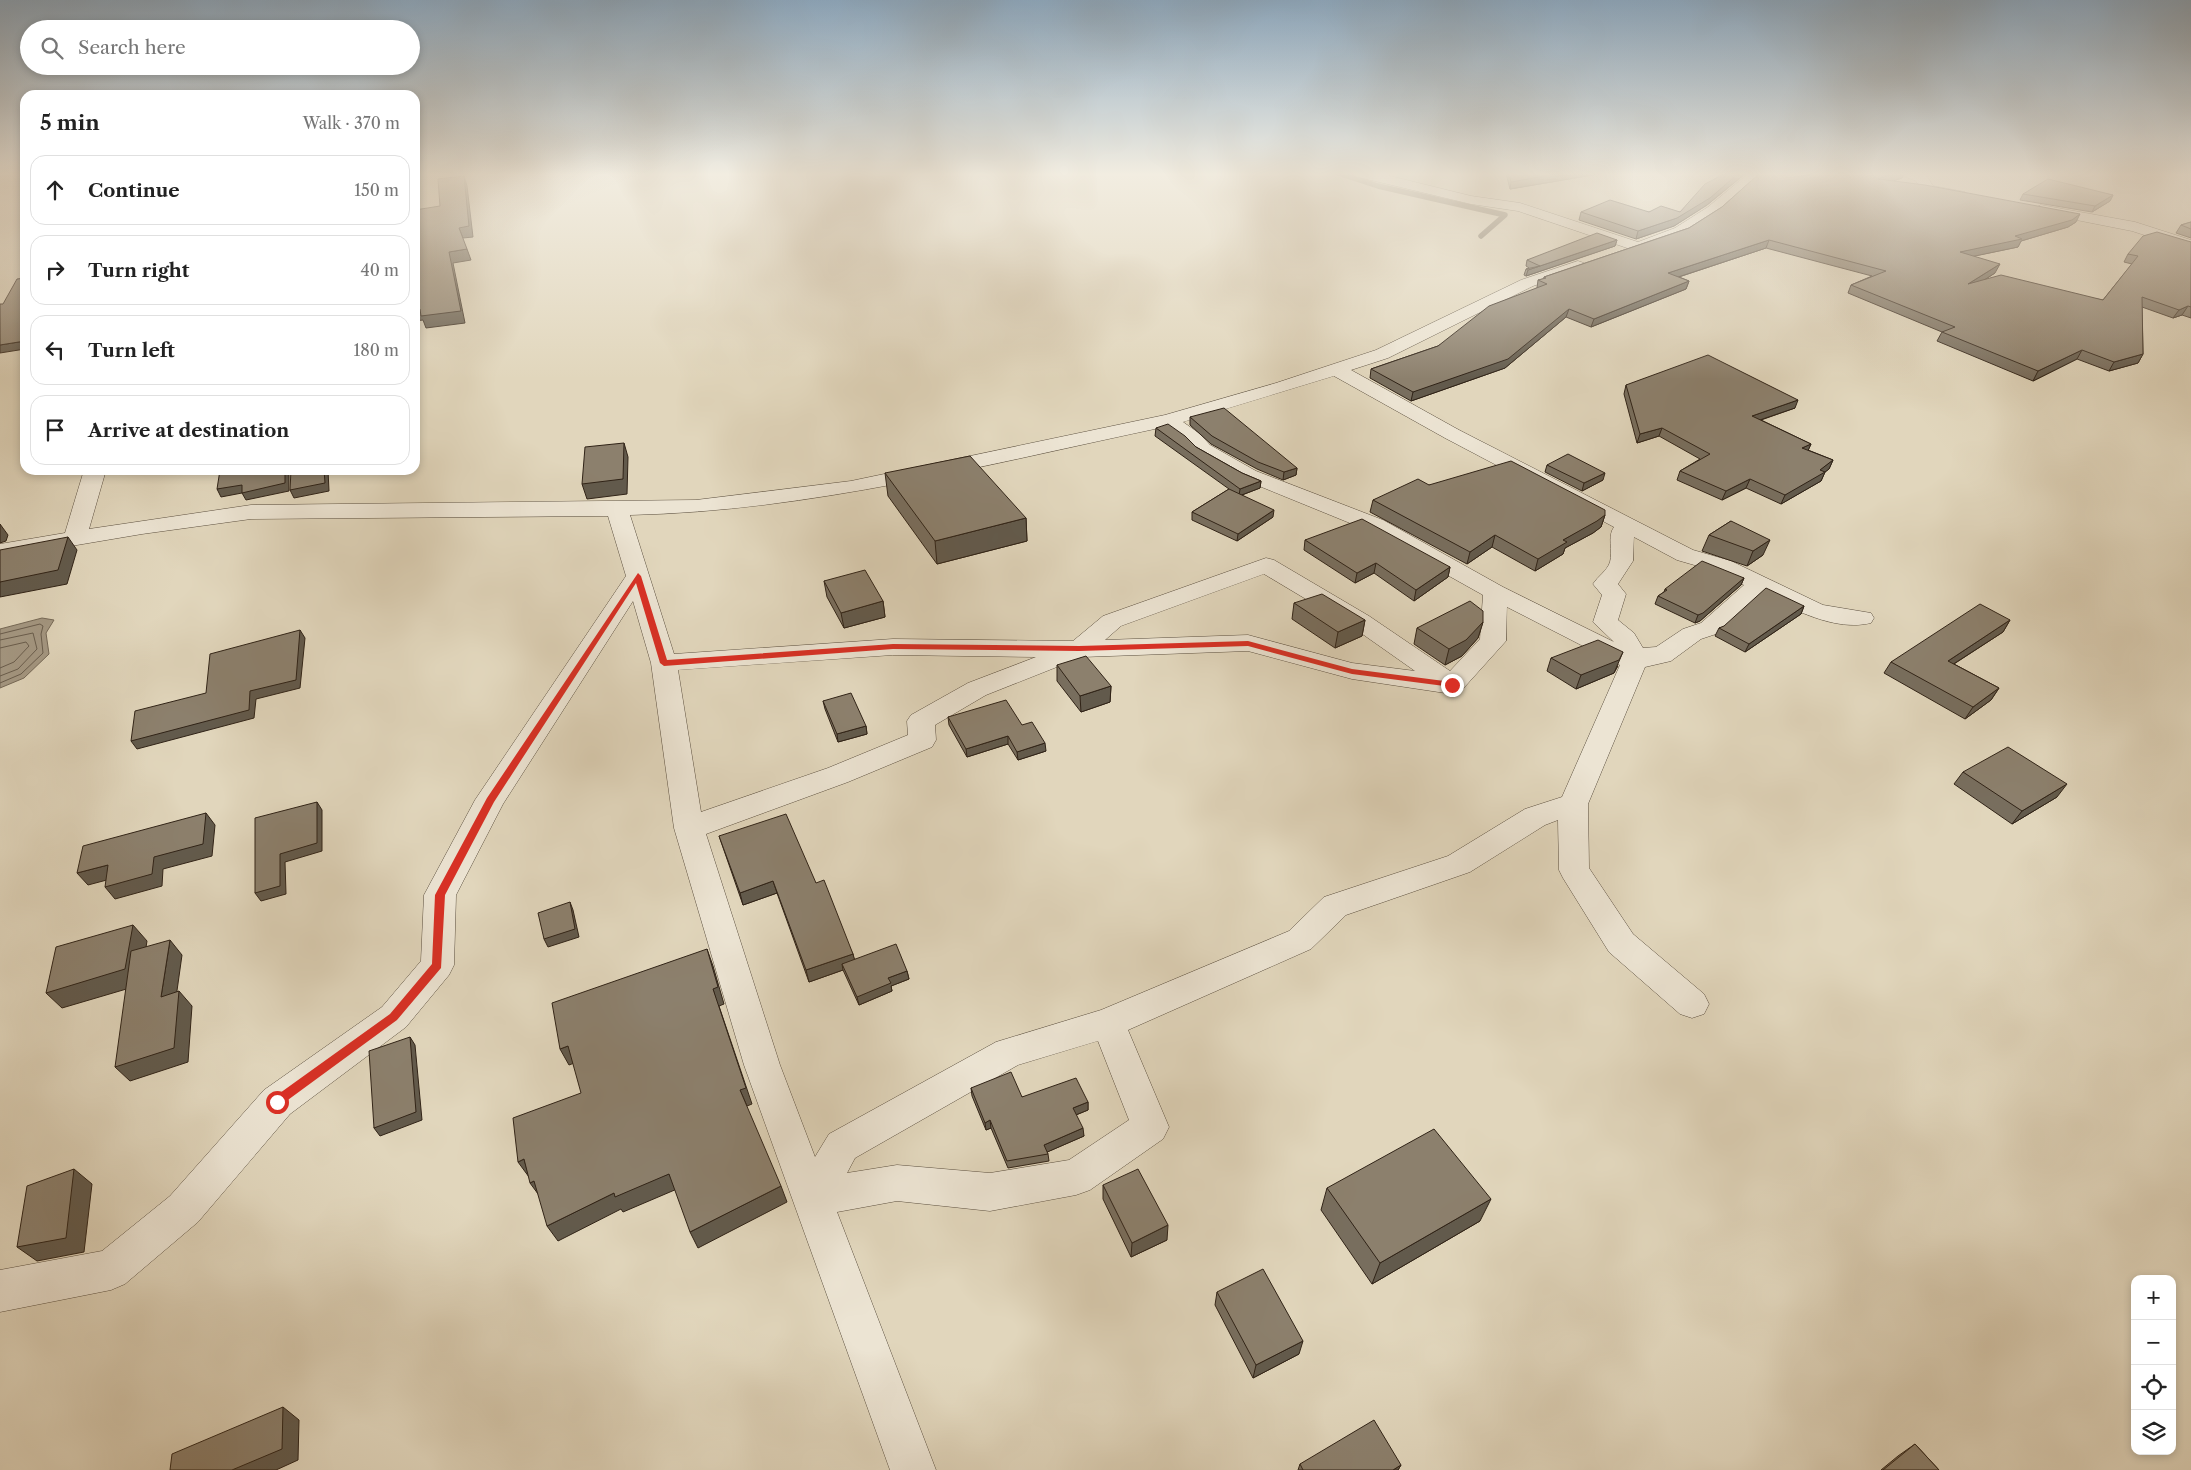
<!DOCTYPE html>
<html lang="en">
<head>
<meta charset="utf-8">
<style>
	:root { --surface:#fff; --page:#f2f2f2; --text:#222; --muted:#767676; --line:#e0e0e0 }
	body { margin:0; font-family:"Libre Caslon Text",serif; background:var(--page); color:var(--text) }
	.controls { position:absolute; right:15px; bottom:15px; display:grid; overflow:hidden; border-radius:10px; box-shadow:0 2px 8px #0003 }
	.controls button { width:45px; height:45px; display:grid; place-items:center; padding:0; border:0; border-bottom:1px solid var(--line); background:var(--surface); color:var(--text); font:25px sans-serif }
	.stop { position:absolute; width:15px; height:15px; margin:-11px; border:4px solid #d93025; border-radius:50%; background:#fff }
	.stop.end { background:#d93025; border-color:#fff; box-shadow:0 1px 5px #0008 }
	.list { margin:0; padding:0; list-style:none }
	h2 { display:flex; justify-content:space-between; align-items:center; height:65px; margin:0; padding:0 20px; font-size:21px }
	h2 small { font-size:16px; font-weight:400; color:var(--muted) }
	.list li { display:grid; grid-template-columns:32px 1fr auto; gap:15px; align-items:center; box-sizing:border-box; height:70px; margin:0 10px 10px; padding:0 10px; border:1px solid var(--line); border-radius:15px }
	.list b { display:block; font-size:19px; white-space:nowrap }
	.list em { font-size:16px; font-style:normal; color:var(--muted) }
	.icon { flex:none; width:28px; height:28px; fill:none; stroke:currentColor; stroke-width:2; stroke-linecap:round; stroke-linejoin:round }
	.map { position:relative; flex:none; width:2191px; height:1470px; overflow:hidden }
	.search { position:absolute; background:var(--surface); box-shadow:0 2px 8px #0003; left:20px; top:20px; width:400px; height:55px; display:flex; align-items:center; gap:12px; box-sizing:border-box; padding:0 18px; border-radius:28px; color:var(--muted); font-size:19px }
	.panel { position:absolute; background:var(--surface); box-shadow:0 2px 8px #0003; left:20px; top:90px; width:400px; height:385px; border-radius:15px }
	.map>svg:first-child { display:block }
	.water { fill:#a59984; stroke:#766a58 }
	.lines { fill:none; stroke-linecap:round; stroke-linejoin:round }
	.shore { stroke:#6a5e4e; stroke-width:1 }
	.stream { stroke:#766a58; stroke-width:5.5 }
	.minor-casing { stroke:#5c5040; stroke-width:1 }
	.minor { fill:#ece4d3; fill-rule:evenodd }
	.wall { fill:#786e5e; stroke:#302317 }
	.shaded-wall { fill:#625a4c; stroke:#302317 }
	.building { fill:#8c806d; stroke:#302317 }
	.route { fill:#d93025 }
</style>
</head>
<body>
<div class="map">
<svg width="2191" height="1470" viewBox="0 0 2191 1470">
	<rect width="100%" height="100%" fill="#e1d6bc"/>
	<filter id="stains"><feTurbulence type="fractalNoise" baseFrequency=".004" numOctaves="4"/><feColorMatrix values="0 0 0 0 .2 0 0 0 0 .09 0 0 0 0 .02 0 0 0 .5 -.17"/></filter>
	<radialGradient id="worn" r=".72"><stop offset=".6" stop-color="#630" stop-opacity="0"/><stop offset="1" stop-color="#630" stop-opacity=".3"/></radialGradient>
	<path class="water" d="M42 618 54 620 46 633 49 654 24 678 0 688V629Z"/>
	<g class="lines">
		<path class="shore" d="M0 634 40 624 43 626 41 634 43 653 21 674 0 683
			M0 640 33 633 37 649 18 669 0 676
			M0 648 26 642 29 646 14 662 0 668"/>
		<path class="stream" d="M1338 173 1378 186 1505 215 1481 236"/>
		<g class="minor-casing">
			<path id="minor" d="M1352 173H1378L1471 196 1520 203 1638 242 1675 228 1708 207 1749 173H1765L1718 213 1685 234 1636 251 1518 211 1471 204 1354 176Z
				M1896 173 1926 175 1933 186 1965 192 1967 195 1960 199 1923 192 1916 181Z
				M2041 205 2135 222 2191 240V250L2132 231 2036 212 2034 209Z
				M1578 261 1584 263 1586 266 1584 269 1533 286 1388 358 1351 370 1459 430 1693 550 1731 561 1823 605 1871 613 1874 618 1871 623C1835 632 1793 609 1762 594L1719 633 1701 639 1671 661 1645 667 1588 804 1589 868 1633 934 1704 994 1709 1004 1704 1014 1692 1018 1680 1014 1609 952 1563 878 1559 870 1558 820 1545 825 1470 872 1346 915 1311 949 1128 1030 1169 1127 1163 1139 1090 1190 1076 1195 990 1211 897 1201 837 1212 936 1470H890L744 1065 674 828 651 663 633 601 503 804 456 895 454 965 449 975 406 1027 290 1114 198 1222 125 1284 111 1290 0 1312V1270L102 1251 170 1196 264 1090 382 1007 421 961 424 895 475 800 626 576 608 516 251 519 142 534 0 558V544L65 533 84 470H106L89 529 251 505 696 500 851 481 1165 415 1276 383 1376 350 1521 280ZM1334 376 1445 438 1614 527C1607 536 1613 551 1610 562 1607 571 1598 576 1593 584L1602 595 1593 622 1614 642 1503 587 1383 520 1256 471 1210 445 1200 434 1183 422ZM1164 427 1186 442 1196 453 1242 479 1367 530 1483 595 1480 639 1450 671 1369 616 1274 560 1266 558 1103 616 1073 641 893 639 674 654 630 515C811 511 988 464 1164 427ZM1634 537 1677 560 1715 571 1744 585 1701 623 1683 629 1656 647 1643 648 1634 633 1618 620 1626 594 1618 584 1633 561ZM1264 574 1351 626 1415 671 1352 663 1248 635 1105 640 1121 626ZM1507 607 1620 665 1562 797 1525 809 1448 856 1324 897 1289 931 1101 1010 996 1042 829 1134 815 1157 780 1065 706 834 848 782 932 747 936 740 935 725 986 695 1082 657 1248 651 1352 679 1452 694 1461 691 1506 641ZM893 655 1036 657 968 683 911 715 907 721 908 735 828 768 701 812 678 670ZM1098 1041 1129 1120 1069 1160 990 1173 897 1165 847 1173 855 1158 1018 1065Z"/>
		</g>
		<use href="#minor" class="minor"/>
	</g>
	<path class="wall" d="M1506 173H1604L1510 189Z
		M1726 173H1746L1707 205 1674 226 1636 239 1579 220 1581 212H1680Z
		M1760 173H1904L1902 178 1892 181 2076 222 2068 227 2021 241 2018 247 1974 256 1995 273 1984 280 2103 300 2132 264 2124 262 2128 254 2191 242V318L2182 315 2173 318 2142 307 2143 354 2138 363 2109 371 2077 359 2033 381 1937 341 1942 332 1848 293 1851 285 1872 276 1766 248 1679 277 1689 281 1686 289 1591 327 1566 317 1505 368 1411 401 1370 378 1371 369 1438 346 1537 288 1538 280 1543 279 1544 277 1689 228 1722 207Z
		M2023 194 2113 195 2110 201 2092 212 2020 200Z
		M2191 222V238L2176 233 2181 225Z
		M1617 240 1615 246 1526 276 1524 275 1526 269 1529 268 1526 266 1527 260Z
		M1626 385 1795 408 1761 420 1811 444 1808 450 1833 460 1829 469 1825 472 1821 481 1781 504 1746 488 1722 500 1677 480 1680 471 1700 459 1659 436 1637 443 1624 394Z
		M1190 417 1297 468 1296 475 1283 480 1257 469 1211 444 1190 425Z
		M1156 428 1196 447 1242 473 1261 481 1260 488 1242 495 1273 517 1237 541 1192 520V512L1229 489 1155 436Z
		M1547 465 1603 480 1582 491 1545 472Z
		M885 473 1026 518 1027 541 937 564 888 496Z
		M1429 485 1605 515 1601 527 1593 533 1565 548 1563 554 1535 571 1492 547 1467 564 1370 512 1373 500Z
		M1731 521 1763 555 1747 566 1702 551 1709 535Z
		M1305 540 1450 567 1448 577 1414 601 1374 573 1355 583 1304 550Z
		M1744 578 1741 585 1700 621 1695 623 1655 604 1658 596 1664 592 1665 589Z
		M824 581 883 601 885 617 844 628 827 597Z
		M1294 603 1365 620 1362 636 1335 648 1292 619Z
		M1804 606 1801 614 1745 652 1715 636 1719 628Z
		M2010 620 2003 632 1954 664 1999 688 1991 700 1965 719 1884 673 1891 662Z
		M1483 622 1478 638 1462 656 1445 665 1414 644 1417 628Z
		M1551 658 1618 666 1614 673 1576 689 1547 671Z
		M1057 665 1111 686 1110 702 1081 712 1057 681Z
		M823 701 866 726 867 734 838 742 825 709Z
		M948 717 1022 725 1046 751 1018 760 1008 744 967 757 949 725Z
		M1963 772 2057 797 2012 824 1954 784Z
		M719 836 816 883 853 954 854 959 907 971 909 979 891 986 892 991 859 1005 843 970 809 982 777 893 743 905Z
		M971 1088 1022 1097 1088 1102V1110L1076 1115 1084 1136 1047 1152 1048 1154 1049 1161 1008 1168 991 1128 986 1130 972 1096Z
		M1103 1185 1167 1240 1131 1257 1103 1199Z
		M1327 1188 1480 1221 1372 1284 1321 1210Z
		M1217 1292 1299 1354 1253 1378 1215 1305Z
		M1915 1444 1939 1470H1881L1898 1456Z
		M1300 1464 1401 1465 1398 1470H1298Z"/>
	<path class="shaded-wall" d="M1561 173H1604L1510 189 1511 182Z
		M1739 173H1746L1707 205 1674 226 1636 239 1638 231 1677 218Z
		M1895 173H1904L1902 178 1874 187 1878 179Z
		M464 176 467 186 473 237 463 238 459 228Z
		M2113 195 2110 201 2092 212 2095 206Z
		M2080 214 2076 222 2068 227 2021 241 2018 247 1956 260 1960 252 2015 236Z
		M1617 240 1615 246 1526 276 1528 270Z
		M1769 240 1766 248 1666 281 1668 273Z
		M467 249 471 260 453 263 465 323 426 328 423 320 415 321V309L449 252Z
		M2000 264 1995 273 1964 293 1968 284Z
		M1689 281 1686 289 1591 327 1594 319Z
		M2188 306 2182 315 2173 318 2179 310Z
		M1569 309 1566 317 1505 368 1411 401 1413 392Z
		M25 341V349L0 353V345Z
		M2082 350 2077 359 2033 381 2038 371Z
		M2143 354 2138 363 2109 371 2114 362Z
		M1798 400 1795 408 1748 424 1752 416Z
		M1662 428 1659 436 1637 443 1640 434Z
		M624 443 628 457 627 494 587 499 582 484Z
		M1811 444 1807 453 1802 448Z
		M1833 460 1829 469 1825 472 1821 481 1781 504 1785 495Z
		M1297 468 1296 475 1283 480 1284 472Z
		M285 470H289V491L246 500 242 493 221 497 217 489Z
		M324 470H328L329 491 294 498 290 490Z
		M1605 473 1603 480 1582 491 1584 483Z
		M1750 479 1746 488 1722 500 1726 491Z
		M1261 481 1260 488 1239 496 1240 489Z
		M1274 510 1273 517 1237 541 1238 534Z
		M1605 515 1601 527 1593 533 1565 548 1563 554 1535 571 1538 559 1563 540Z
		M1026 518 1027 541 937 564 935 541Z
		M0 524 8 535 6 541 0 543Z
		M1495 535 1492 547 1467 564 1470 552Z
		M68 537 77 550 67 584 0 597V582Z
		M1770 540 1763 555 1747 566 1753 551Z
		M1376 563 1374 573 1355 583 1357 573Z
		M1450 567 1448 577 1414 601 1416 590Z
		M1744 578 1741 585 1700 621 1695 623 1698 615Z
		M883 601 885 617 844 628 841 613Z
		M1804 606 1801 614 1745 652 1749 644Z
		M1365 620 1362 636 1335 648 1338 632Z
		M2010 620 2003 632 1941 672 1948 661Z
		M1483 622 1478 638 1462 656 1445 665 1449 649Z
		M300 630 305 638 300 688 256 699 254 718 137 749 131 741 250 691Z
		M1623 652 1614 673 1576 689 1581 675Z
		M1111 686 1110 702 1081 712 1080 696Z
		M1999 688 1991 700 1965 719 1973 707Z
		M866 726 867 734 838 742 837 734Z
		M1008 736V744L967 757 966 749Z
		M1045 743 1046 751 1018 760 1017 752Z
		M2067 784 2057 797 2012 824 2022 811Z
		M317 802 322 810V851L285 862 286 894 261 901 255 893 280 854Z
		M206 813 215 825 212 856 163 869 162 886 115 899 105 887Z
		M108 865 118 877 88 885 77 873Z
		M773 881 777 893 743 905 740 893Z
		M570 902 573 910 579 937 548 947 544 939Z
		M133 925 147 941 140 985 62 1008 46 993Z
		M170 940 182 955 174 1012 161 997Z
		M707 949 713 966 724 1004 719 1006 752 1104 747 1106 740 1090 713 989Z
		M853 954 856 965 842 964 843 970 809 982 806 970Z
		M907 971 909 979 891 986 892 991 859 1005 857 997 888 978Z
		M179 991 192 1006 188 1062 130 1081 115 1067Z
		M410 1037 415 1045 422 1120 380 1136 374 1128Z
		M568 1046 577 1062 569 1065 560 1049Z
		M1088 1102V1110L1073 1116V1108Z
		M990 1120 991 1128 986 1130 985 1123Z
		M1083 1128 1084 1136 1045 1153 1044 1145Z
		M524 1159 529 1177 518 1162Z
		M74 1169 92 1184 84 1252 37 1261 17 1247Z
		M669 1174 677 1189 623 1212 621 1209 558 1241 547 1226 614 1193Z
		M534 1181 541 1198 530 1183Z
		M781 1186 787 1202 698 1248 690 1232Z
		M1491 1199 1480 1221 1372 1284 1380 1263Z
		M1168 1225 1167 1240 1131 1257 1132 1243Z
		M1303 1341 1299 1354 1253 1378 1256 1365Z
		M283 1407 299 1420 298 1460 276 1470H232Z
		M1401 1465 1398 1470H1393Z"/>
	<path class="building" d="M1509 173H1561L1511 182Z
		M1726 173H1739L1710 198 1677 218 1638 231 1581 212 1610 200 1649 212 1661 206 1680 212 1705 184Z
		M1760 173H1895L1878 179 1925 185 2080 214 2072 220 2015 236 2022 239 1960 252 2000 264 1968 284 2001 275 2103 300 2138 256 2128 254 2143 236 2157 232 2191 242V307L2188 306 2179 310 2142 297 2143 354 2114 362 2082 350 2038 371 1942 332 1955 327 1851 285 1886 271 1769 240 1668 273 1689 281 1594 319 1569 309 1508 359 1413 392 1371 369 1438 346 1489 306 1547 284 1538 280 1546 278 1544 277 1689 228 1722 207Z
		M464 176 469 226 459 228 467 249 449 252 461 311 421 316 420 309H415V210L440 206 438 179Z
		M2048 179 2113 195 2095 206 2023 194Z
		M2191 222V229L2181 225Z
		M1597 233 1617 240 1528 270 1526 269 1540 266 1527 260Z
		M25 278V341L0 345V304H3L17 279Z
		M1708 355 1798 400 1752 416 1811 444 1802 448 1833 460 1820 470 1825 472 1785 495 1750 479 1726 491 1680 471 1710 454 1662 428 1640 434 1626 385Z
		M1224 408 1297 468 1284 472 1258 462 1212 436 1190 417Z
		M1168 424 1185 436 1196 447 1242 473 1261 481 1240 489 1156 428Z
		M624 443 623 479 582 484 585 447Z
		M1568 454 1605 473 1584 483 1547 465Z
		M970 456 1026 518 935 541 885 473Z
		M1511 461 1605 510V515L1597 521 1563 540 1567 542 1538 559 1495 535 1470 552 1373 500 1418 479 1429 485Z
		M220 470H285V483L242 493V485L217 489Z
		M291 470H324L325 483 290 490Z
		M1229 489 1274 510 1238 534 1192 512Z
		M1362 519 1450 567 1416 590 1376 563 1357 573 1305 540Z
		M1731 521 1770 540 1753 551 1709 535Z
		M68 537 58 570 0 582V550Z
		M1702 561 1744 578 1703 613 1698 615 1658 596 1667 590 1665 589Z
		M865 570 883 601 841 613 824 581Z
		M1766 588 1804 606 1749 644 1719 628 1724 626Z
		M1322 594 1365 620 1338 632 1294 603Z
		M1470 601 1483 611V622L1466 640 1449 649 1417 628Z
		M1980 604 2010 620 1948 661 1999 688 1973 707 1891 662Z
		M300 630 296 680 250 691 249 710 131 741 135 711 206 693 210 654Z
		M1598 640 1623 652 1619 660 1581 675 1551 658Z
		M1086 656 1111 686 1080 696 1057 665Z
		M851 693 866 726 837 734 823 701Z
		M1006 700 1022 725 1032 722 1045 743 1017 752 1008 736 966 749 948 717Z
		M2008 747 2067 784 2022 811 1963 772Z
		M317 802V843L280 854V886L255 893V818Z
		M206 813 203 844 154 857 152 874 105 887 108 865 77 873 83 846Z
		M786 814 816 883 824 880 853 954 806 970 773 881 740 893 719 836Z
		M570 902 575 929 544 939 538 913Z
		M133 925 125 969 46 993 56 947Z
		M170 940 161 997 179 991 174 1048 115 1067 131 951Z
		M896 944 907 971 888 978 891 983 857 997 842 964Z
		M707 949 718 987 713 989 746 1088 740 1090 781 1186 690 1232 669 1174 615 1197 614 1193 547 1226 534 1181 530 1183 524 1159 518 1162 513 1118 581 1093 568 1046 560 1049 552 1003Z
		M410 1037 416 1112 374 1128 369 1051Z
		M1011 1072 1022 1097 1076 1078 1088 1102 1073 1108 1083 1128 1044 1145 1048 1154 1007 1161 990 1120 985 1123 971 1088Z
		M1434 1129 1491 1199 1380 1263 1327 1188Z
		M74 1169 66 1238 17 1247 27 1186Z
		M1138 1169 1168 1225 1132 1243 1103 1185Z
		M1263 1269 1303 1341 1256 1365 1217 1292Z
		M283 1407 282 1449 232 1470H170L172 1454Z
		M1374 1420 1401 1465 1393 1470H1303L1300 1464Z
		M1915 1444 1939 1470H1883Z"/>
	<linearGradient id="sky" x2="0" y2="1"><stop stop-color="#8da9c0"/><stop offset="0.46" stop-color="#f2ede1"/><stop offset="1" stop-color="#f2ede1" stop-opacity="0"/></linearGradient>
	<rect width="2191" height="379" fill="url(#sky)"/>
	<path class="route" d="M638 573 641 576 667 660 893 644 1079 646 1248 641 1352 669 1452 682 1456 685 1452 687 1352 674 1248 646 1079 651 893 649 664 666 660 663 636 583 494 802 445 895 441 968 397 1020 281 1105H273V1098L390 1014 432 964 435 895 487 798Z"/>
	<rect width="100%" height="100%" filter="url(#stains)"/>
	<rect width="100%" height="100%" fill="url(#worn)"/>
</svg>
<div class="controls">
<button>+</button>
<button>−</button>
<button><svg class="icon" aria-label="locate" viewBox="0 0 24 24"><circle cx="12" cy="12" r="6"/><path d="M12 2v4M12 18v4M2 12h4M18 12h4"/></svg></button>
<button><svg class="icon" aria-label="layers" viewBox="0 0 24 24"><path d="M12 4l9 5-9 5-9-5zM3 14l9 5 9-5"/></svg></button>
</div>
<div class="stop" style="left:277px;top:1102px"></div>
<div class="stop end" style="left:1452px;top:685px"></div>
<div class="search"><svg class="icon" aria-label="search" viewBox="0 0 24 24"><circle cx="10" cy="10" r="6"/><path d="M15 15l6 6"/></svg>Search here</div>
<section class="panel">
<h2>5 min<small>Walk · 370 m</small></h2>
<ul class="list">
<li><svg class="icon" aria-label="ahead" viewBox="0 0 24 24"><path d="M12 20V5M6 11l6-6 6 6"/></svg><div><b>Continue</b></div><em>150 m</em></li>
<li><svg class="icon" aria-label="right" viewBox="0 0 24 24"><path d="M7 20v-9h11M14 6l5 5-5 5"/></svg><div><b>Turn right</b></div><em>40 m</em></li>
<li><svg class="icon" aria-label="left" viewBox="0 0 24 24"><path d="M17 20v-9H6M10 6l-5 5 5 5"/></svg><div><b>Turn left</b></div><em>180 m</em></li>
<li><svg class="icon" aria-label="arrive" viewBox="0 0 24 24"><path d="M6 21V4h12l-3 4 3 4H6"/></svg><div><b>Arrive at destination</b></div></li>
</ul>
</section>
</div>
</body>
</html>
